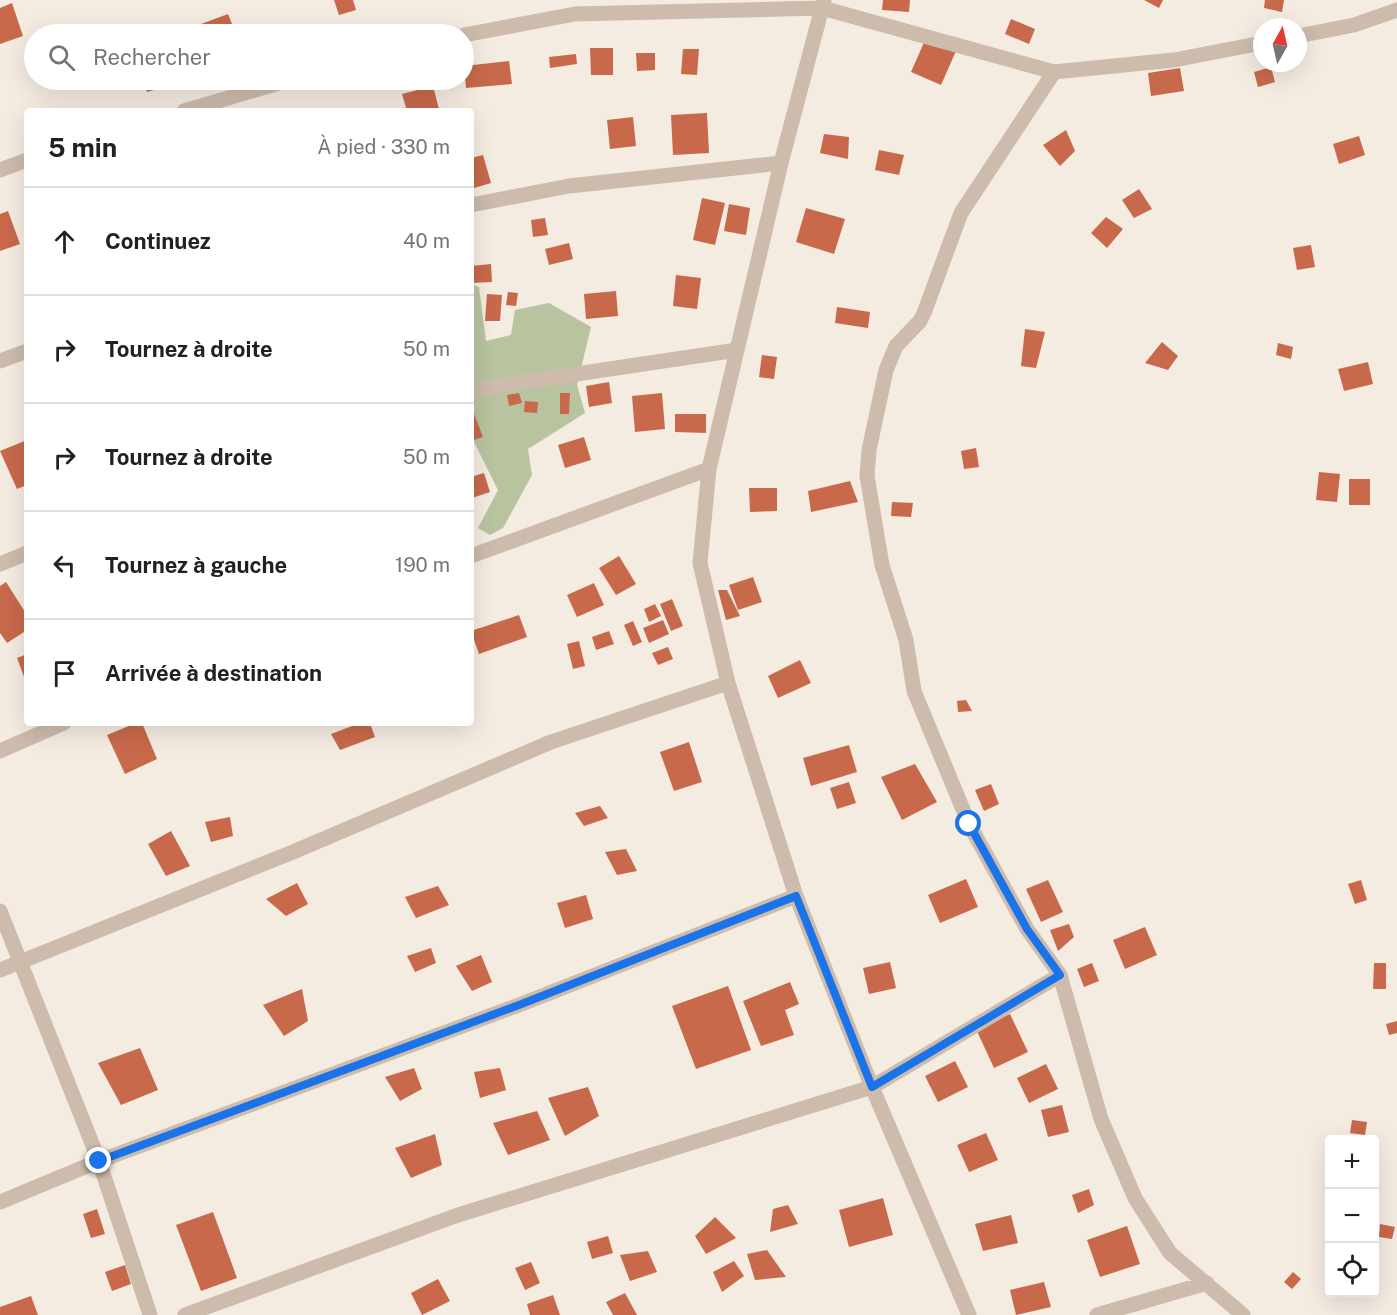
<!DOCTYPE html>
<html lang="fr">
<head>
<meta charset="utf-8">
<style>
	:root { --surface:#fff; --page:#f6f6f6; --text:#202124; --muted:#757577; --line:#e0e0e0 }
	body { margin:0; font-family:"Public Sans",sans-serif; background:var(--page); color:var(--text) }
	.controls { position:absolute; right:18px; bottom:18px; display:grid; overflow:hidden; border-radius:6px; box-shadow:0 6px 24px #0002 }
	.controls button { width:54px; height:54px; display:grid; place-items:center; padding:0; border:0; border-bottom:2px solid var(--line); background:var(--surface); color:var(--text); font:30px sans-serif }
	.compass { position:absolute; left:1253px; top:18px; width:54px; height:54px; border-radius:50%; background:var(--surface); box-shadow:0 6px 24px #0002; rotate:8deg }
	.stop { position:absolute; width:18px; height:18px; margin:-14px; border:4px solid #1a73e8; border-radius:50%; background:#fff }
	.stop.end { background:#1a73e8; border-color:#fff; box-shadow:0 2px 6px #0008 }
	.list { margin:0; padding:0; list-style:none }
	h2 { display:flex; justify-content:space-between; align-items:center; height:78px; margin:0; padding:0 24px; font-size:26px }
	h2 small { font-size:20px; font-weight:400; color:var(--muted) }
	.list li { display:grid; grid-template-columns:39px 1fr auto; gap:18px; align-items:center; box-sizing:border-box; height:108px; padding:0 24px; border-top:2px solid var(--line) }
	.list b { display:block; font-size:22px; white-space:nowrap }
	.list em { font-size:20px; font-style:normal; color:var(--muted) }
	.icon { flex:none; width:33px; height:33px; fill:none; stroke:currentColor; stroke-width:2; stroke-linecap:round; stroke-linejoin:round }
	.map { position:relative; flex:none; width:1397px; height:1315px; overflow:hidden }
	.search { position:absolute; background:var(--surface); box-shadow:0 6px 24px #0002; left:24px; top:24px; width:450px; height:66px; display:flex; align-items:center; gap:15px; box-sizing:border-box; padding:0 21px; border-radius:33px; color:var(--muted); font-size:22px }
	.panel { position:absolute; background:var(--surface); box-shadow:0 6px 24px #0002; left:24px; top:108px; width:450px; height:618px; border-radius:6px }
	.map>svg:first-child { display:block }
	.green { fill:#b8c4a0 }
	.building { fill:#c8694b }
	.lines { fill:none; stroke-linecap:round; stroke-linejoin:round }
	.minor { stroke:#cdbbac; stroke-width:15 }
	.route { stroke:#1a73e8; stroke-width:8 }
</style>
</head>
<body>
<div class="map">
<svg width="1397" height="1315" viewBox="0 0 1397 1315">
	<rect width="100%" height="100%" fill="#f4ebe1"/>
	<path class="green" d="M471 284 479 287 486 341 511 335 515 310 549 303 591 327 577 385 585 413 528 449 532 475 503 528 490 535 478 528 498 490 474 442 471 441Z"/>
	<path class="building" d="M334 0H353L356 10 339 15Z
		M883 0H910L909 12 882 10Z
		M1144 0H1163L1159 8Z
		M1265 0H1284L1282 12 1264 8Z
		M12 3 23 36 0 44V8Z
		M228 14 236 34H205L201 24Z
		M1011 19 1035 29 1029 44 1005 34Z
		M926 38 956 51 941 85 911 72Z
		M590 48H613V75H591Z
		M683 49H699L697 75 681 74Z
		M636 53H655V70L637 71Z
		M576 54 577 64 550 68 549 57Z
		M509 61 512 84 466 88 464 66Z
		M1271 67 1275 82 1258 87 1254 72Z
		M1180 68 1184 91 1151 96 1148 73Z
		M144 80H182V82L147 92Z
		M433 86 439 109 407 111 402 94Z
		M707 113 709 153 673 155 671 115Z
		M633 117 636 146 610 149 607 120Z
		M1066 130 1075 151 1060 166 1043 145Z
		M824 134 849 137 848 159 820 153Z
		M1359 136 1365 155 1339 164 1333 144Z
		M879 150 904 155 899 175 875 170Z
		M483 155 491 183 471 189V158Z
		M1139 189 1152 209 1134 218 1122 200Z
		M702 198 725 203 715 245 693 240Z
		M729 204 750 208 746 235 724 231Z
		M806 208 845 219 834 254 796 242Z
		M8 211 20 244 0 251V214Z
		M1106 217 1123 229 1107 248 1091 233Z
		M545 218 548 235 533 237 531 220Z
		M569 243 573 259 549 265 545 249Z
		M1311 245 1315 267 1297 270 1293 248Z
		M491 264 492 282 471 283V266Z
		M676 275 701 278 697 309 673 306Z
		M616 291 618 316 586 319 584 294Z
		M508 292 518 293 516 306 506 305Z
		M487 294 502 295 500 321H485Z
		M837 307 870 312 868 328 835 323Z
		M1025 329 1045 332 1036 368 1021 366Z
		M1162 342 1178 356 1168 370 1145 363Z
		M1278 343 1293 347 1291 359 1276 355Z
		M762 355 777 357 774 379 759 377Z
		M1368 362 1373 384 1344 391 1338 369Z
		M609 382 612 403 589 407 586 386Z
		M519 393 522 403 509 406 507 395Z
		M560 393H570L569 414H560Z
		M662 393 665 429 635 432 632 396Z
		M525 401 538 402 537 413 524 412Z
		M471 406 483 437 471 441Z
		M675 414H706V433L675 432Z
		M584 437 591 460 565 468 558 445Z
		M27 440V485L17 489 0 451Z
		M976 448 979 467 964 469 961 451Z
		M1319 472 1340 474 1337 502 1316 500Z
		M484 473 490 492 472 498 471 477Z
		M1349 479H1370V505H1349Z
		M850 481 858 502 811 512 808 491Z
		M749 488H777V511L750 512Z
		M892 502 913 503 911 517 891 516Z
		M619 556 636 584 616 595 599 568Z
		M753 577 762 602 738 610 729 585Z
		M6 582 27 615V630L7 643 0 633V586Z
		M594 583 604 605 577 617 567 595Z
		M718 590H727L740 616 726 620Z
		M672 599 683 626 671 631 660 604Z
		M655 604 661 616 649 622 644 609Z
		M519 615 527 637 479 654 471 631Z
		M663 620 669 634 649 643 643 628Z
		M633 621 642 642 633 646 624 625Z
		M609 631 614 644 596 650 592 637Z
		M579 641 585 666 573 669 567 644Z
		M668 647 673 659 658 665 652 653Z
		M27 654V685L17 658Z
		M800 660 811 683 778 698 768 676Z
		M966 700 972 711 958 712 957 701Z
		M136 723H142L157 759 125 774 107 735Z
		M360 723H370L375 737 340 750 331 734Z
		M689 742 702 782 674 791 660 752Z
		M849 745 857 772 811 786 803 758Z
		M915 764 937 802 902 820 881 777Z
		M849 782 856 803 837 809 830 788Z
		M991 784 999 804 984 811 975 790Z
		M600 806 608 818 584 826 575 813Z
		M230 817 233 836 211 842 205 822Z
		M171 831 190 866 166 876 148 844Z
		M626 849 637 871 617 875 605 852Z
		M966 879 978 907 940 923 928 895Z
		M1048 880 1063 912 1041 922 1026 889Z
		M1361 880 1367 900 1355 904 1348 884Z
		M297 883 308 904 286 916 266 899Z
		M438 886 449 905 416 918 405 897Z
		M586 895 593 919 565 928 557 903Z
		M1069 924 1074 937 1058 951 1050 930Z
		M1145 927 1157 955 1125 969 1113 940Z
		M431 948 436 963 415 972 407 956Z
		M481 955 492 982 472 991 456 966Z
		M890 962 896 988 869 994 863 968Z
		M1092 963 1099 981 1084 987 1077 969Z
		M1374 963H1386V989H1373Z
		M790 982 799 1004 785 1010 794 1035 761 1046 743 1001Z
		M728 986 751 1050 696 1069 672 1006Z
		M302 989 308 1021 284 1036 263 1005Z
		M1010 1014 1028 1052 994 1068 976 1029Z
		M1397 1021V1033L1389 1035 1386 1024Z
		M140 1048 158 1090 121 1105 98 1063Z
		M955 1061 968 1087 938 1102 925 1076Z
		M1046 1064 1058 1089 1029 1103 1017 1078Z
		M414 1068 422 1089 400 1101 385 1077Z
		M500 1068 506 1090 480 1098 474 1072Z
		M588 1087 599 1116 565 1136 548 1098Z
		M1062 1105 1069 1132 1048 1137 1041 1110Z
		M537 1111 550 1140 508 1155 493 1123Z
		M1352 1120 1367 1122 1365 1135 1350 1133Z
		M986 1133 998 1160 969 1172 957 1145Z
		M435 1134 442 1165 411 1178 395 1148Z
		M1089 1189 1094 1205 1078 1213 1072 1195Z
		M883 1198 893 1235 849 1247 839 1210Z
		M788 1205 798 1224 770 1232 773 1209Z
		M97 1209 105 1234 91 1238 83 1214Z
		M213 1212 237 1278 201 1291 176 1225Z
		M1011 1215 1018 1243 983 1251 975 1224Z
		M715 1217 736 1238 706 1254 695 1236Z
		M1380 1224 1395 1227 1392 1239 1379 1237Z
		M1127 1226 1140 1264 1100 1277 1087 1240Z
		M608 1236 613 1253 592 1259 587 1242Z
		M767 1250 786 1277 755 1280 747 1254Z
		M648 1251 657 1272 630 1281 620 1255Z
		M734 1261 744 1276 722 1292 713 1272Z
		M531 1262 540 1283 525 1290 515 1268Z
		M125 1265 131 1284 112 1291 105 1272Z
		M1293 1272 1301 1279 1292 1289 1284 1282Z
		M438 1279 450 1301 422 1315 411 1293Z
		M1044 1282 1051 1307 1016 1315 1010 1290Z
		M625 1293 637 1315H613L606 1302Z
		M553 1295 560 1315H530L527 1304Z
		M31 1296 38 1315H0V1307Z"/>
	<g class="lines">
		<path class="minor" d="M824 0 781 163 709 469 700 563 728 683 796 896 872 1087 969 1315
			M464 35 575 14 822 8 1054 72 1174 60 1262 43
			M1298 36 1354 25 1397 10
			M1054 72 961 213 924 313 920 321 896 346 886 370 869 450 867 476 882 565 906 640 914 691 969 824 1027 929 1060 975 1101 1119 1135 1198 1170 1253 1243 1315
			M184 111 289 80
			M0 170 27 160
			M471 205 569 186 781 163
			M0 361 27 351
			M471 392 509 384 737 350
			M471 556 709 469
			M0 564 27 553
			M0 751 64 723
			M0 911 99 1161 150 1315
			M0 970 293 852 551 742 728 683
			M0 1202 99 1161 519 1005 796 896
			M185 1315 458 1215 872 1087 1060 975
			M1097 1315 1207 1283"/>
	</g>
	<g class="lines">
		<path class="route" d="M99 1161 519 1005 796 896 872 1087 1060 975 1027 929 969 824"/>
	</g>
</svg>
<div class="controls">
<button>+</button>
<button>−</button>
<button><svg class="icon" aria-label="locate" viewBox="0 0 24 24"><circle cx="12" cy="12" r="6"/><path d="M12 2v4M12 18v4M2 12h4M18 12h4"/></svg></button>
</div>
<svg class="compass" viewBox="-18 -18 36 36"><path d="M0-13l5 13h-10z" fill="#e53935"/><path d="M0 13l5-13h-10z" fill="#757577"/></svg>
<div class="stop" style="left:969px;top:824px"></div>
<div class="stop end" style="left:99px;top:1161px"></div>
<div class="search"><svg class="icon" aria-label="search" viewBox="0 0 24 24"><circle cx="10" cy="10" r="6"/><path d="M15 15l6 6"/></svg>Rechercher</div>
<section class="panel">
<h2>5 min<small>À pied · 330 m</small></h2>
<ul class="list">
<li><svg class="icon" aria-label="ahead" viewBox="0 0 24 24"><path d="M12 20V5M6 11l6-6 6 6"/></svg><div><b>Continuez</b></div><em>40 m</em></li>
<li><svg class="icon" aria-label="right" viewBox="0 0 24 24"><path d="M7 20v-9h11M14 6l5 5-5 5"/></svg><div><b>Tournez à droite</b></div><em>50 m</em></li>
<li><svg class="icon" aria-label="right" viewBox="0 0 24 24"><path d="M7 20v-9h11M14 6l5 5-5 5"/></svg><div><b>Tournez à droite</b></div><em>50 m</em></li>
<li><svg class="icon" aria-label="left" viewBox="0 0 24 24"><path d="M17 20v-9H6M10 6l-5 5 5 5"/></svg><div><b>Tournez à gauche</b></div><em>190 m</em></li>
<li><svg class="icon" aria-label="arrive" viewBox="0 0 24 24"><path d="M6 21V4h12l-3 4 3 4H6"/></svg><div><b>Arrivée à destination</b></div></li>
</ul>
</section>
</div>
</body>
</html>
